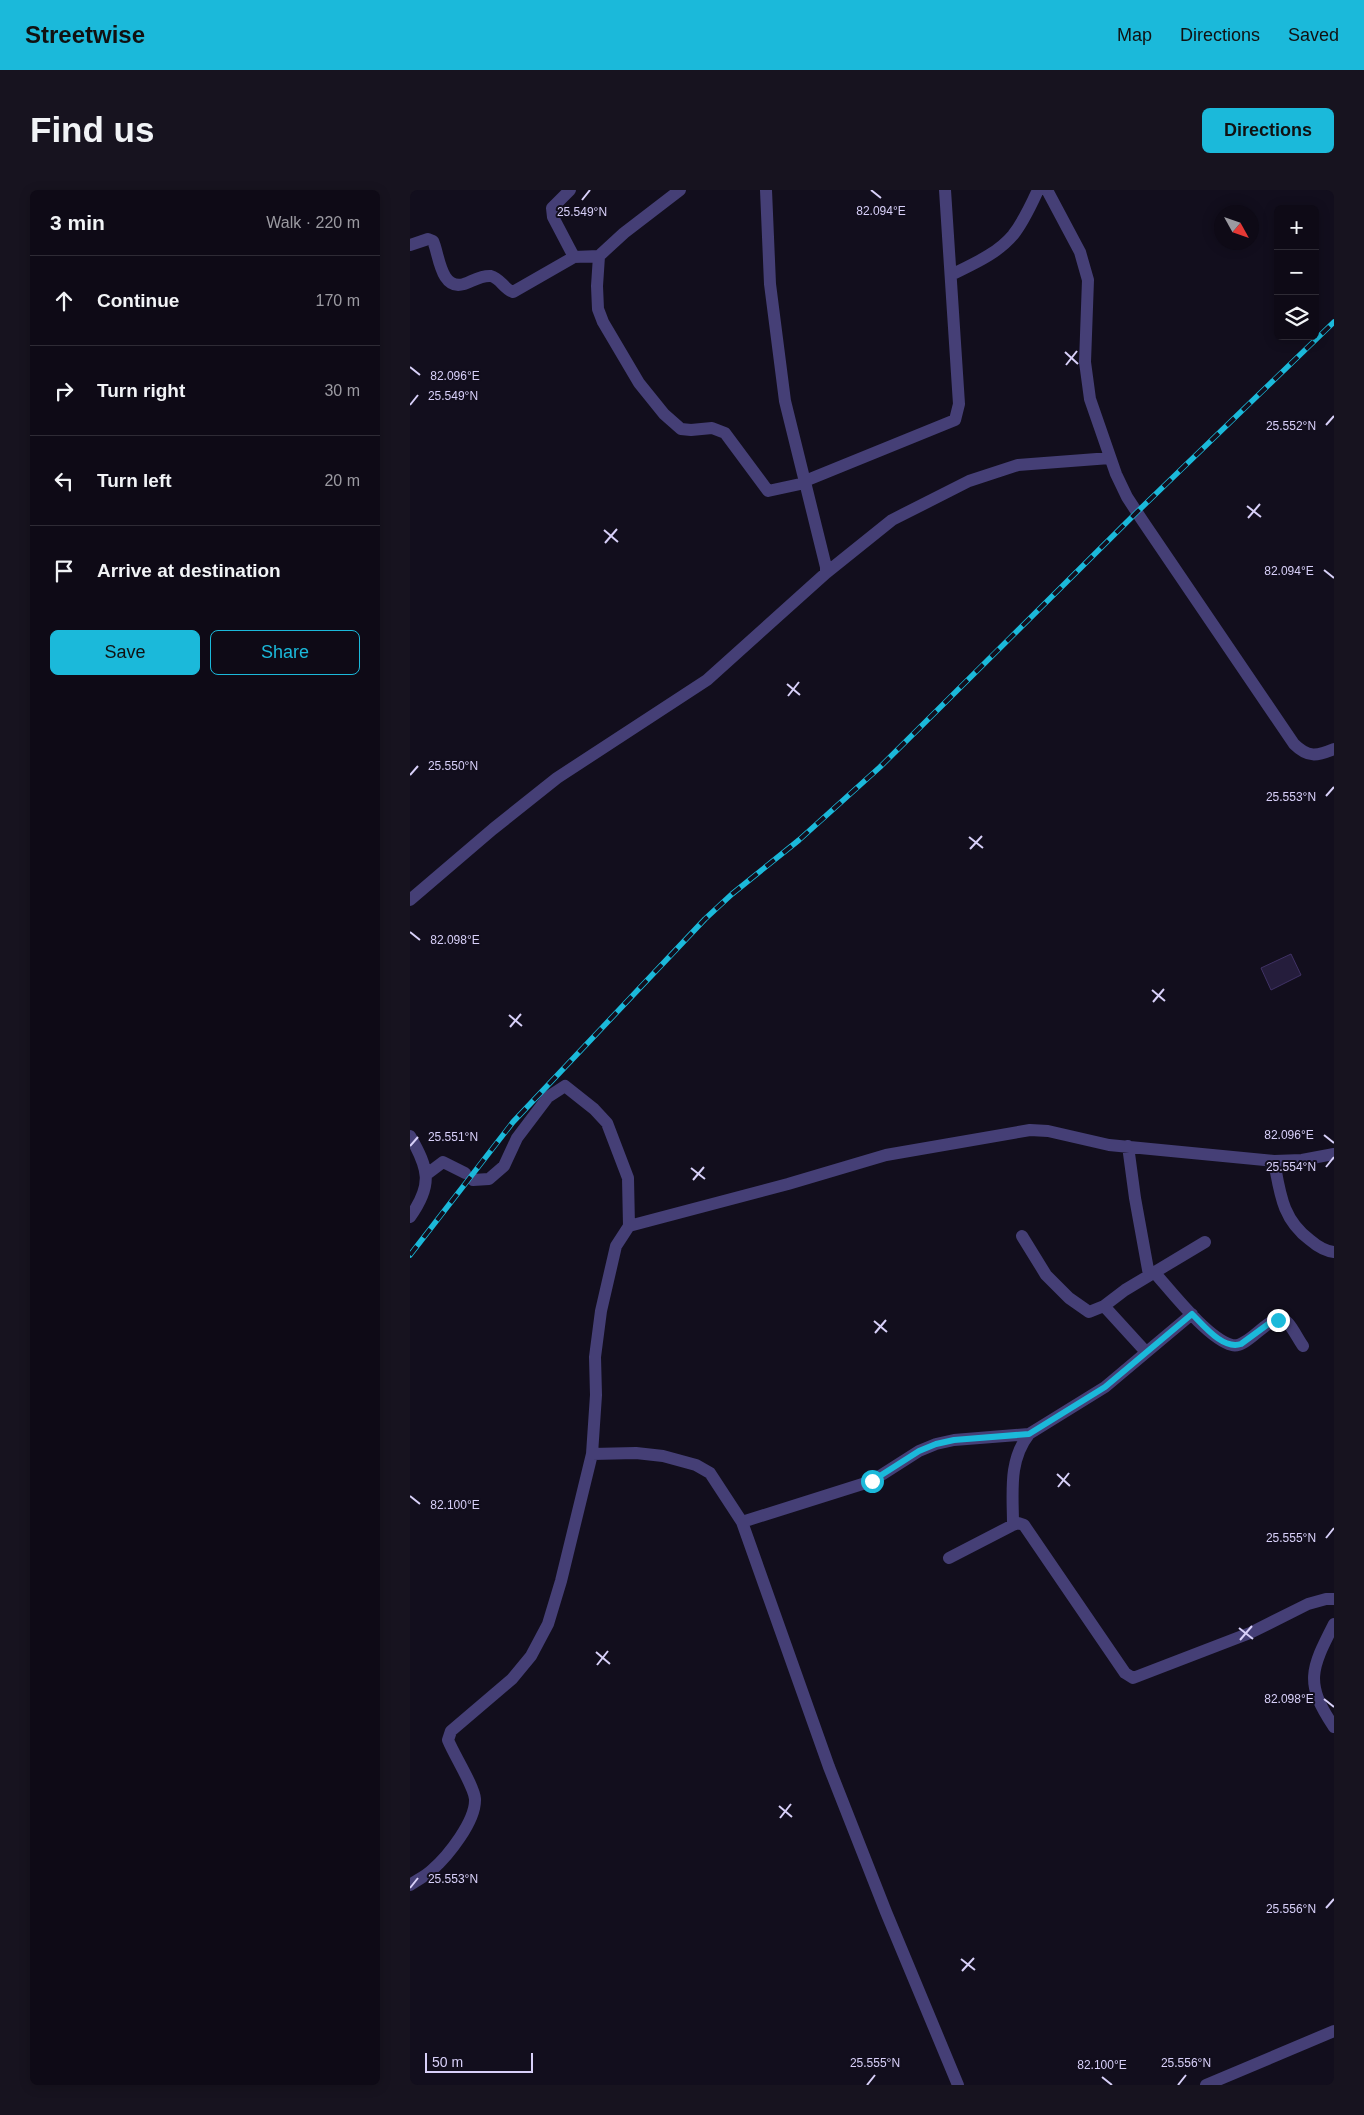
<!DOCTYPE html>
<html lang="en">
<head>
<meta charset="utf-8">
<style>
	:root { --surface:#0e0a16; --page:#17131f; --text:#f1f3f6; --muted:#9b9aa1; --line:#2e2b35; --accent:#1bb9da }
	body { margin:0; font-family:Helvetica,sans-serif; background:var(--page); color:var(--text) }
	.controls { position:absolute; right:15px; top:15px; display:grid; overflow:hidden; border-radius:8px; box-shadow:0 2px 12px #0003 }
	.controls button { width:45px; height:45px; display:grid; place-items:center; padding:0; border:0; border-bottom:1px solid var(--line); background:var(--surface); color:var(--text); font:25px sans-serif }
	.compass { position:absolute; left:804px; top:15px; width:45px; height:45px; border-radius:50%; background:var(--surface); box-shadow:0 2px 12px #0003; rotate:130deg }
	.scale { position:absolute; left:15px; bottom:12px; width:108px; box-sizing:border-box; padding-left:5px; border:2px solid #d8d0f9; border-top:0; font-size:14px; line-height:18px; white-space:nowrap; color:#d8d0f9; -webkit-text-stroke:4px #120e1d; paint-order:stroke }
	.stop { position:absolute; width:15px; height:15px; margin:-11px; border:4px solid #1bb9da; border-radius:50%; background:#fff }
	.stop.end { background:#1bb9da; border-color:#fff; box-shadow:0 1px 5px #0008 }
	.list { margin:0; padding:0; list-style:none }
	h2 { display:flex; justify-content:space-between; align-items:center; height:65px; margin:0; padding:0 20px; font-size:21px }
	h2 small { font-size:16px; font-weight:400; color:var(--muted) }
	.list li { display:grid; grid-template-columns:32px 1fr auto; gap:15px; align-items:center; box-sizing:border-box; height:90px; padding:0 20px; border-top:1px solid var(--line) }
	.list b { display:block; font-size:19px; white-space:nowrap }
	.list em { font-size:16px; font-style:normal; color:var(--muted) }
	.actions { display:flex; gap:10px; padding:15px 20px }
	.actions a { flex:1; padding:11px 0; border:1px solid var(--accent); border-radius:8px; text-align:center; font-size:18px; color:var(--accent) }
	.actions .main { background:var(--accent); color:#111 }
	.icon { flex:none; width:28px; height:28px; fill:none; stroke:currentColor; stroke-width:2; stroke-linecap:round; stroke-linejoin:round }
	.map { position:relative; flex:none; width:924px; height:1895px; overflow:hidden; border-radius:8px }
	header { display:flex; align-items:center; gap:30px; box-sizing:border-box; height:70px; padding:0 25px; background:var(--accent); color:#111 }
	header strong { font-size:24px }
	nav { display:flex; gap:28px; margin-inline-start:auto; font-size:18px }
	.intro { display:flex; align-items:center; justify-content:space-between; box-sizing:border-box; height:120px; padding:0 30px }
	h1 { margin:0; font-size:35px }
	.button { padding:12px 22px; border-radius:8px; background:var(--accent); color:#111; font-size:18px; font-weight:700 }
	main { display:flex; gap:30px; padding:0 30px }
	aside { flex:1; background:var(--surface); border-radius:8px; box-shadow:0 2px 12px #0003 }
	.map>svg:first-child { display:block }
	.building { fill:#251d3c; stroke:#403265 }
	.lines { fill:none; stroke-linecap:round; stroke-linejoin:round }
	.minor { stroke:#453f76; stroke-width:12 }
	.rail-casing { stroke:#1bb9da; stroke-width:5.5 }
	.rail { stroke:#120e1d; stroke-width:4; stroke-dasharray:11; stroke-linecap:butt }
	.route { stroke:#1bb9da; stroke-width:6 }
	.ticks { fill:none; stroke:#d8d0f9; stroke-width:2 }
	.ticks-label { font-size:12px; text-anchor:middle; fill:#d8d0f9; stroke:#120e1d; stroke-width:4; stroke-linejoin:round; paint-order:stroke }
</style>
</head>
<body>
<header>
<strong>Streetwise</strong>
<nav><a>Map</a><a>Directions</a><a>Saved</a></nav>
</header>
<div class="intro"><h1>Find us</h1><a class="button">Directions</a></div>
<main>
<aside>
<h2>3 min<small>Walk · 220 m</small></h2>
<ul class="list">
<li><svg class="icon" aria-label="ahead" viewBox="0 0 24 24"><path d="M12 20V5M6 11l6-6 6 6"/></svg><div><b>Continue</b></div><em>170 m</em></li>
<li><svg class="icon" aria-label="right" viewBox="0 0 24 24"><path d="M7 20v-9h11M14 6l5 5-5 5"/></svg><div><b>Turn right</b></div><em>30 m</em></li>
<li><svg class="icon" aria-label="left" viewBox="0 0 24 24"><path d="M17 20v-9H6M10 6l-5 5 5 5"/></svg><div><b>Turn left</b></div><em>20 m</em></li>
<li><svg class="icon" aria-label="arrive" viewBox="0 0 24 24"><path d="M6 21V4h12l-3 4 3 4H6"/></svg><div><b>Arrive at destination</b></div></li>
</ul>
<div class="actions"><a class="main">Save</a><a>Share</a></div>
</aside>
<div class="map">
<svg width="924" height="1895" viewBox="0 0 924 1895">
	<rect width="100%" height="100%" fill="#120e1d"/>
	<path class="building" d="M881 764 891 785 861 800 851 778Z"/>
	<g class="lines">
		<path class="minor" d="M270 0 214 43 189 66 187 96 188 119 193 132 229 193 254 224 271 239 281 240 302 238 315 243 358 301 395 293
			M637 0 670 62 678 90 675 172 680 209 706 284 717 307 732 330 884 554C898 568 907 566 924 559
			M0 55 18 49 23 51C29 63 30 101 54 94 63 91 71 85 81 86 90 88 94 99 103 102L164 67 143 27 142 18 160 0
			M164 67 189 66
			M541 85C563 74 587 64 603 45 614 31 621 15 628 0
			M395 291 545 230 549 214 535 0
			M416 383 482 330 559 291 608 275 700 268
			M0 710 83 639 147 588 297 490 416 383V377L375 211 360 94 356 0
			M0 946C19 979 23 995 0 1027
			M718 956 725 1008 739 1085
			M864 971C870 1003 872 1029 900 1050 907 1056 915 1061 924 1062
			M17 984 33 972 55 983
			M219 1036 378 994 476 965 620 940 638 941 699 955 864 971 892 970 924 964
			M612 1046 636 1085 659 1108 679 1122 694 1116
			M744 1082C761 1101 798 1149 822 1155 839 1160 862 1117 878 1133 884 1140 888 1149 893 1156
			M736 1162 694 1116 715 1100 795 1052
			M182 1264 226 1263 253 1266 286 1275 300 1283 332 1332 419 1577 476 1722 548 1895
			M332 1332 462 1291 509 1261 526 1254 544 1250 619 1244
			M603 1335C603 1303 598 1271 619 1244L695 1197 782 1124
			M539 1368 603 1335 608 1333 614 1335 715 1483 723 1488 840 1443 898 1414 916 1409H924
			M924 1434C901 1479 894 1493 924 1537
			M0 1695C7 1690 16 1686 22 1680 38 1666 66 1631 65 1609 64 1596 44 1565 38 1550L41 1541 102 1489 121 1466 138 1434 151 1391 182 1264 186 1205 185 1167 191 1121 206 1056 219 1036 218 988 197 933 184 919 155 896 138 907 107 948 94 976 79 989 63 990
			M796 1895 924 1841"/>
		<g class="rail-casing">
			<path id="rail" d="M0 1065 103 932 295 729 322 704 389 650 470 577 727 322 924 132"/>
		</g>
		<use href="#rail" class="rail"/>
	</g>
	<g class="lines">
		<path class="route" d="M462 1291 509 1261 526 1254 544 1250 619 1244 695 1197 782 1124C794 1136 813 1160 831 1154L861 1132 868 1130"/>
	</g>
	<path class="ticks" d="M461 0 471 8M172 10 180 0M655 162 668 174M656 175 667 161M0 177 10 185M0 215 8 205M916 235 924 226M837 316 851 327M838 328 850 314M194 340 208 352M195 353 207 339M914 380 924 388M377 494 390 505M378 506 389 492M0 585 8 576M916 606 924 597M559 647 573 658M560 659 572 646M0 742 10 750M742 800 755 811M743 812 754 799M99 825 112 836M100 837 111 824M914 945 924 953M0 956 8 947M916 977 924 967M281 978 295 989M283 990 294 977M464 1131 477 1142M465 1143 476 1130M647 1284 660 1296M648 1297 659 1283M0 1306 10 1314M916 1348 924 1338M829 1438 843 1449M830 1450 842 1436M186 1462 200 1474M187 1475 198 1461M914 1509 924 1517M369 1616 382 1627M370 1628 381 1614M0 1698 8 1688M916 1718 924 1709M551 1769 565 1780M552 1781 564 1768M692 1887 702 1895M457 1895 465 1885M768 1895 776 1885"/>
	<g class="ticks-label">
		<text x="471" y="25">82.094°E</text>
		<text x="172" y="26">25.549°N</text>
		<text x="45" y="190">82.096°E</text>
		<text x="43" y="210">25.549°N</text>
		<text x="881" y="240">25.552°N</text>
		<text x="879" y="385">82.094°E</text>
		<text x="43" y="580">25.550°N</text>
		<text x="881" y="611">25.553°N</text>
		<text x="45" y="754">82.098°E</text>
		<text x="879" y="949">82.096°E</text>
		<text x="43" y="951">25.551°N</text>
		<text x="881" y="981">25.554°N</text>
		<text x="45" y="1319">82.100°E</text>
		<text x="881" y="1352">25.555°N</text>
		<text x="879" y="1513">82.098°E</text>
		<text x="43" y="1693">25.553°N</text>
		<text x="881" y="1723">25.556°N</text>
		<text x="465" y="1877">25.555°N</text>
		<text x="776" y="1877">25.556°N</text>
		<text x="692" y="1879">82.100°E</text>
	</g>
</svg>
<div class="controls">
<button>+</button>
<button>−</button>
<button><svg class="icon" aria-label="layers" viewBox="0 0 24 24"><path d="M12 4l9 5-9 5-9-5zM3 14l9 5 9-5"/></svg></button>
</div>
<svg class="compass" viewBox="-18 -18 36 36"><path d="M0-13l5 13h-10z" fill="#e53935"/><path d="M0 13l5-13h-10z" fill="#9b9aa1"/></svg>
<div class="scale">50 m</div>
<div class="stop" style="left:462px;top:1291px"></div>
<div class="stop end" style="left:868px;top:1130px"></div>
</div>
</main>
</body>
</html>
